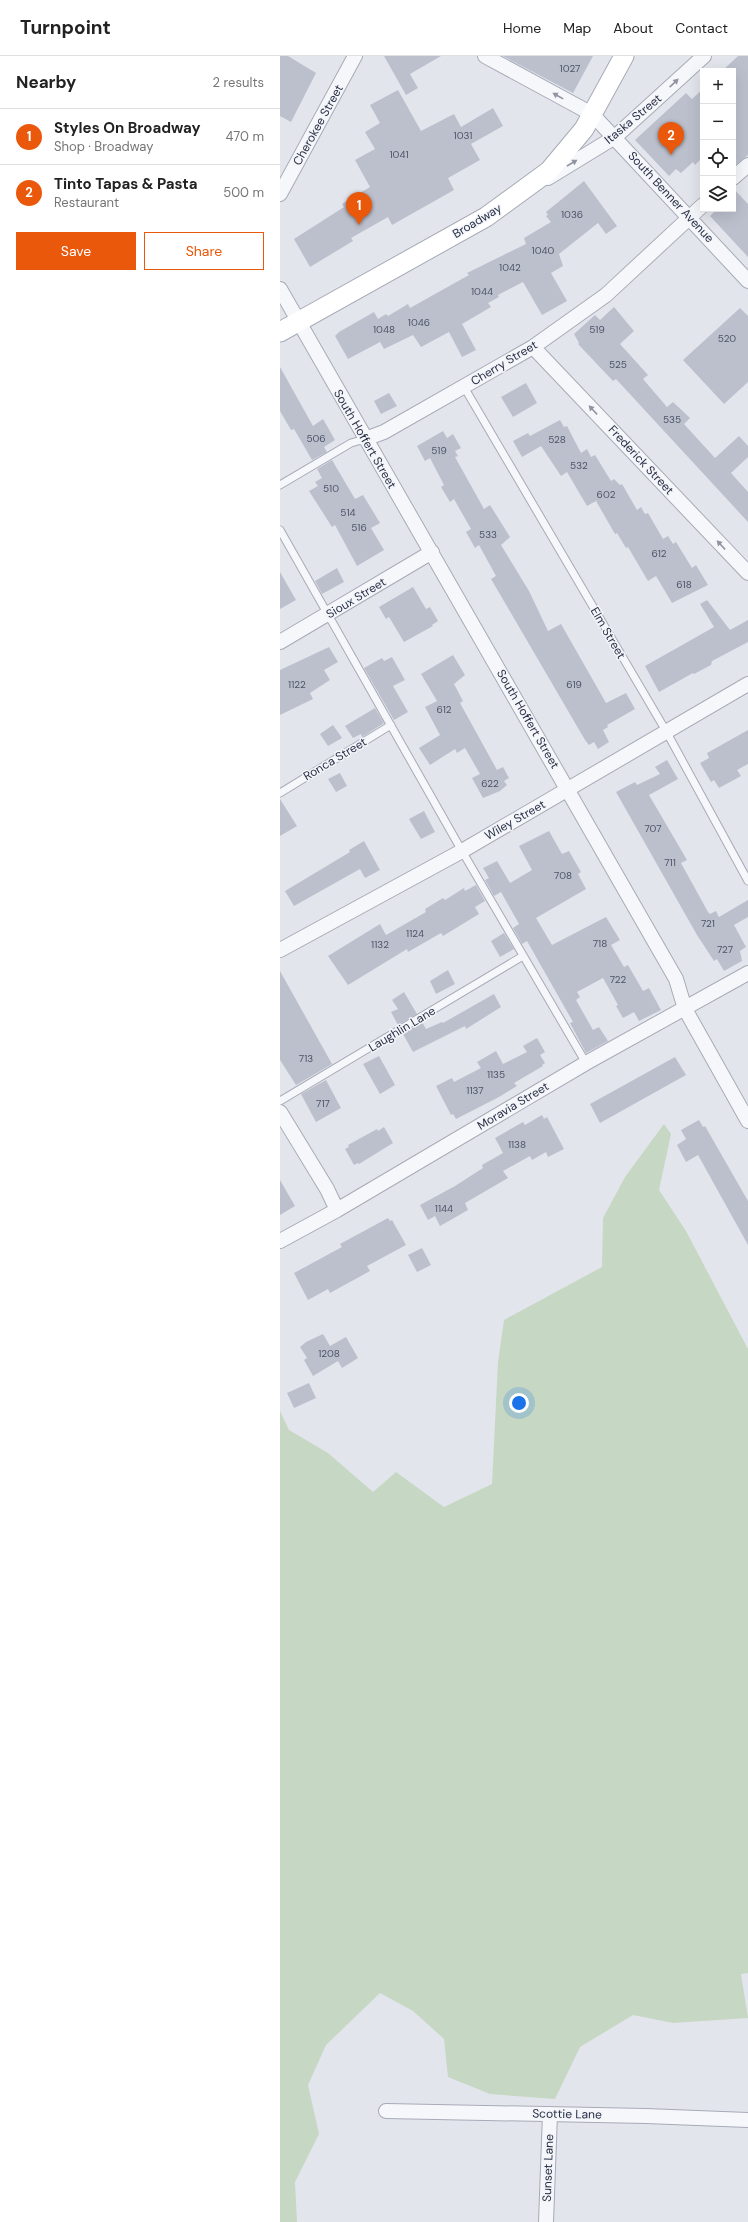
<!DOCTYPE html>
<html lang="en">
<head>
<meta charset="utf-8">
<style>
	:root { --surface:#fff; --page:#f2f2f2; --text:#222; --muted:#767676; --line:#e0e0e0; --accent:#ea580c }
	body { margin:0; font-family:"DM Sans",sans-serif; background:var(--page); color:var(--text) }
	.controls { position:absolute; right:12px; top:12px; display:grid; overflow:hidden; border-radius:0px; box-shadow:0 4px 16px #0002 }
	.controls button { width:36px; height:36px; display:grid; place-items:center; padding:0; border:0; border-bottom:1px solid var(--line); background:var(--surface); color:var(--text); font:20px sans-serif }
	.you { position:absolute; left:239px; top:1347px; width:14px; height:14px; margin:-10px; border:3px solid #fff; border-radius:50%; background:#1a73e8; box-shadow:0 0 0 6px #1a73e833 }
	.badge { display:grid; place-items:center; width:26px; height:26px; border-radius:50%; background:var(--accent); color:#fff; font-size:13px; font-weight:700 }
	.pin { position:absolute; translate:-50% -33px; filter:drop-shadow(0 1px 2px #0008) }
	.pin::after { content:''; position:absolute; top:21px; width:14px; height:12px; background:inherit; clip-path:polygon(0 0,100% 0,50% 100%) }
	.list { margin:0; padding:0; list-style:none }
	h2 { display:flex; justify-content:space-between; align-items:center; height:52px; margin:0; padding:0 16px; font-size:17px }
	h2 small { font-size:13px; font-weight:400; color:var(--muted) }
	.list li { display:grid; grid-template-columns:26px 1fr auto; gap:12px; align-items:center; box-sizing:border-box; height:56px; padding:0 16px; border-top:1px solid var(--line) }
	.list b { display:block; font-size:15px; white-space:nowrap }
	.list p { margin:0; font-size:13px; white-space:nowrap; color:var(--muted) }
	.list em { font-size:13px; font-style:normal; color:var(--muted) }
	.actions { display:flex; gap:8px; padding:12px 16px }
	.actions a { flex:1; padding:9px 0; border:1px solid var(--accent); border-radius:0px; text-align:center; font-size:14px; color:var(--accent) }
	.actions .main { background:var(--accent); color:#fff }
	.icon { flex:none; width:22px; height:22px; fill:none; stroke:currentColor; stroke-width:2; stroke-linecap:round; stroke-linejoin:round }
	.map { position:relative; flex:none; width:468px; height:2166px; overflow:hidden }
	header { display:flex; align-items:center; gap:24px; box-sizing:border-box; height:56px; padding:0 20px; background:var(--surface); border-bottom:1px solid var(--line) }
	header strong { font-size:19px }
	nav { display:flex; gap:22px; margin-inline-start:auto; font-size:14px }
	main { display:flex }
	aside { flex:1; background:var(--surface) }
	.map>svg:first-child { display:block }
	.green { fill:#c6d7c3 }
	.building { fill:#bcc0cd }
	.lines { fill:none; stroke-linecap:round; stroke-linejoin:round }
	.service-casing { stroke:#a7abb7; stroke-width:9 }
	.minor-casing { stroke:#a7abb7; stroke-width:16 }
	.secondary-casing { stroke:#a7abb7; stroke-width:21 }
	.service { stroke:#f6f7fa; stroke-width:7 }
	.minor { stroke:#f6f7fa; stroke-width:14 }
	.secondary { stroke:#fff; stroke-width:19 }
	.oneway { fill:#8f94a0 }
	.labels { text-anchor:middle; stroke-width:3; stroke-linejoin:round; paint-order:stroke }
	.number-label { font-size:10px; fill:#4d5468 }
	.street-label { font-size:12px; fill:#283046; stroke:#f3f5f9 }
</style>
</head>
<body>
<header>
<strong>Turnpoint</strong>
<nav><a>Home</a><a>Map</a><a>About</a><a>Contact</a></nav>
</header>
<main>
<aside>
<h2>Nearby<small>2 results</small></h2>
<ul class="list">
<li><span class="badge">1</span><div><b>Styles On Broadway</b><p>Shop · Broadway</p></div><em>470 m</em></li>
<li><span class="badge">2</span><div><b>Tinto Tapas &amp; Pasta</b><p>Restaurant</p></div><em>500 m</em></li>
</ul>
<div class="actions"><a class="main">Save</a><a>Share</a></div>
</aside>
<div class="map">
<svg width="468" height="2166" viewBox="0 0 468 2166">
	<rect width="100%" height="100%" fill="#e3e5ec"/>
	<path class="green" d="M384 1068 391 1078 379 1134 406 1175 468 1293V1917L461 1918 468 1962 393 1967 353 1959 300 1991 275 2043 210 2038 168 2021 164 1983 133 1955 100 1937 46 1989 28 2029 39 2078 15 2126 17 2166H0V1355L9 1374 48 1397 93 1436 116 1416 164 1451 212 1428 218 1306 224 1264 322 1211 323 1162 345 1121Z"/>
	<path class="building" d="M0 0H8L36 17 11 66 0 60Z
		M104 0H161L130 18 138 32 126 39Z
		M223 0H313L293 37Z
		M458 0H468V99L453 111V15H442Z
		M423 33V101L415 109 413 106 401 117 396 113 389 120 355 84 406 37 412 43Z
		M118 34 141 75 174 58 181 71 213 52 223 70 191 88 200 104 168 122 174 134 112 169 108 161 71 182 73 185 30 211 14 183 64 151 62 148 90 131 75 104 95 93 85 76 100 67 90 49Z
		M304 125 337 170 326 178 318 167 279 198 283 210 271 217 287 245 262 259 243 226 218 239 219 241 208 247 211 251 182 268 196 294 182 301 169 276 141 291 133 279 104 293 100 286 68 303 55 280 59 276 94 256 98 263 106 258 108 260 128 248 130 252 189 219 187 217 246 188 244 182 271 166 266 160 268 159 266 156Z
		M453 132 468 148V201L430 160 437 153H453Z
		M334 251 354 275 340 288 368 319 363 323 387 351 393 346 410 362 404 368 435 402 459 380 468 390V401L451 417 468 436V466L336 323 333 325 298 288 299 287 294 278 315 259 320 264Z
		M460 252 468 260V326L444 348 403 304Z
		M0 311 33 370 43 363 55 384 44 391 47 396 32 404 14 373 11 374 0 355Z
		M246 327 257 347 233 361 221 341Z
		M109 337 117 350 101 358 94 345Z
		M280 364 284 371 287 370 301 397 307 393 311 401 315 399 331 425 334 423 340 429 342 428 357 454 361 451 365 458 368 457 383 483 388 480 393 488 396 486 412 512 416 509 428 529 392 547 376 520 368 525 348 491 346 492 337 477 335 478 316 445 307 450 287 416 281 420 261 390 242 401 233 385 248 377 250 380Z
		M163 375 167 382 173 378 181 392 175 395 178 400 175 401 204 453 210 449 230 481 221 489 249 535 268 575 281 568 326 647 346 637 355 653 327 669 328 671 323 674 329 686 318 693 314 686 309 689 305 684 211 523 216 520 199 489 195 492 186 476 191 473 174 443 170 446 161 431 164 429 150 402 145 405 137 390Z
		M52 404 75 443 83 439 100 467 91 472 104 494 77 510 55 469 52 471 29 435 38 430 35 426 42 422 37 413Z
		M57 512 64 526 42 538 35 525Z
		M0 516 16 544 0 553Z
		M133 531 146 553 150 551 158 565 152 569 153 570 124 586 109 561 106 563 99 551Z
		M427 544 450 574 468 564V586L432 605 431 609 414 618 413 617 379 636 365 610 434 571 420 548Z
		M49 591 58 606 44 614 50 624 30 637 33 643 0 659V614Z
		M173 599 185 619 174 628 183 645 180 647 217 714 223 711 229 722 224 725 227 729 220 735 203 742 192 722 200 718 185 692 177 697 175 693 150 709 139 692 160 679 145 651 157 645 141 618Z
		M112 601 125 624 113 630 128 656 114 664 84 612 102 602 104 605Z
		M95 652 104 667 82 681 81 678 73 682 65 670Z
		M53 669 62 682 48 690 40 678Z
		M468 674V708L457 714 461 720 439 732 434 724 431 726 420 707 429 702 427 697Z
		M387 704 398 723 369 739 407 804 401 807 428 856 430 858 436 855 439 861 468 844V861L454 869 466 891 460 895 462 905 444 915 437 903 434 905 417 879 336 736 355 726 357 729 380 718 375 711Z
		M60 717 67 730 56 736 48 723Z
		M0 743 17 770 0 780Z
		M144 755 155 776 141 783 129 763Z
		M269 775 282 798 289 795 301 816 298 818 306 833 256 862 272 889 326 861 340 884 331 889 344 911 348 909 363 935 369 932 381 954 359 965 354 956 343 962 336 950 338 949 323 922 297 936 300 941 296 944 313 974 319 971 328 985 306 997 290 967 293 966 247 885 242 888 233 872 239 868 221 836 214 840 205 824 209 822 203 812 217 805 230 827 252 814 239 790Z
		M84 785 100 814 85 822 80 813 14 850 5 835 70 796 69 794Z
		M196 829 205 845 195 851 199 858 163 880 161 877 128 896 127 893 68 929 48 900 100 868 106 879 146 856 145 853 163 842 165 844 184 832 185 835Z
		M224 877 234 893 220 901 211 885Z
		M168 914 175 928 156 938 150 925Z
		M0 915 52 1008 16 1029 0 1004Z
		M124 936 137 958 118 969 111 956 118 953 112 944Z
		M214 938 221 951 186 973 185 970 133 996 123 978 142 966 146 973 162 966 163 967Z
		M257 982 265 996 260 999 265 1007 262 1009 263 1010 234 1027 237 1030 219 1041 176 1063 173 1058 171 1059 156 1030 172 1022 174 1026 201 1012 197 1006 216 995 223 1008 247 996 243 990Z
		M99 1000 115 1029 100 1038 83 1008Z
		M395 1001 406 1019 320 1067 310 1048Z
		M46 1024 61 1052 36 1066 21 1038Z
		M262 1059 264 1063 267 1061 284 1093 268 1101 266 1096 252 1104 250 1100 223 1115 228 1122 185 1147 188 1154 160 1170 155 1160 148 1164 140 1149 175 1130 203 1112 202 1109 223 1097 215 1082 243 1066 245 1069Z
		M419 1064 423 1071 425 1070 468 1145V1189L418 1099 406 1106 397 1089 406 1083 401 1074Z
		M104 1071 113 1087 79 1108 78 1107 74 1109 65 1093 69 1091 68 1089 97 1073 98 1075Z
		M0 1124 15 1150 0 1159Z
		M108 1162 110 1165 112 1164 126 1189 87 1210 90 1215 50 1237 48 1233 28 1244 14 1217 62 1191 60 1188Z
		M142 1192 151 1209 137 1216 128 1199Z
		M43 1278 50 1290 66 1281 78 1302 62 1312 58 1305 33 1320 24 1304 27 1302 20 1291 26 1286Z
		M29 1327 36 1342 14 1352 7 1337Z"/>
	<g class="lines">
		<g class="service-casing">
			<path id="service" d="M184 331 386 675 468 825
				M0 429 71 387 85 383
				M0 474 182 795 306 1007
				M0 737 111 669
				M0 1045 243 900"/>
		</g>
		<g class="minor-casing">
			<path id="minor" d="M205 0 312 58 468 225
				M268 122 335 81 424 0
				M453 122 468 109
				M0 138 75 0
				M0 233 396 923 405 953 468 1065
				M253 291 468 517
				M85 383 104 376 253 291 326 239 423 149
				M0 586 152 496
				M0 894 182 795 468 628
				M0 1056 47 1133 57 1154
				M0 1185 57 1154 306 1007 468 917
				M106 2055 366 2060 468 2064
				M266 2166 270 2058"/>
		</g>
		<g class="secondary-casing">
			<path id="secondary" d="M0 276 206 161 269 115 304 73 344 0"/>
		</g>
		<use href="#service" class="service"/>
		<use href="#minor" class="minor"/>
		<use href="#secondary" class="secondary"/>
	</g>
	<defs><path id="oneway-solid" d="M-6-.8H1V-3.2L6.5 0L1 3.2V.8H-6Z"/></defs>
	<g class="oneway">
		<use href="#oneway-solid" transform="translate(394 27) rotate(-43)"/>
		<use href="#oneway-solid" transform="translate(278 40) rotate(-151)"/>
		<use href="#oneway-solid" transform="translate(292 107) rotate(-31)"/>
		<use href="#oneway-solid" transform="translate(313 354) rotate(-133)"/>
		<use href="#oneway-solid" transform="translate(441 489) rotate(-133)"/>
	</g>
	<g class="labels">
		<g class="number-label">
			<text x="290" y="16">1027</text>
			<text x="183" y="83">1031</text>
			<text x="119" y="102">1041</text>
			<text x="292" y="162">1036</text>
			<text x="263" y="198">1040</text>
			<text x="230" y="215">1042</text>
			<text x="202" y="239">1044</text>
			<text x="139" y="270">1046</text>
			<text x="104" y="277">1048</text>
			<text x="317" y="277">519</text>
			<text x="447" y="286">520</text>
			<text x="338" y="312">525</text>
			<text x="392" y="367">535</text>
			<text x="36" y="386">506</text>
			<text x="277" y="387">528</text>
			<text x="159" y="398">519</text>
			<text x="299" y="413">532</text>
			<text x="51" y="436">510</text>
			<text x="326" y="442">602</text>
			<text x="68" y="460">514</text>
			<text x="79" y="475">516</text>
			<text x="208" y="482">533</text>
			<text x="379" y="501">612</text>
			<text x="404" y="532">618</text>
			<text x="17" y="632">1122</text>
			<text x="294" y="632">619</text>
			<text x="164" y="657">612</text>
			<text x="210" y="731">622</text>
			<text x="373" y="776">707</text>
			<text x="390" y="810">711</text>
			<text x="283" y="823">708</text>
			<text x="428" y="871">721</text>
			<text x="135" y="881">1124</text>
			<text x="320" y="891">718</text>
			<text x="100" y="892">1132</text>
			<text x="445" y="897">727</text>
			<text x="338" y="927">722</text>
			<text x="26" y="1006">713</text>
			<text x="216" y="1022">1135</text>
			<text x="195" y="1038">1137</text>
			<text x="43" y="1051">717</text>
			<text x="237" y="1092">1138</text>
			<text x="164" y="1156">1144</text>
			<text x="49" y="1301">1208</text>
		</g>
		<g class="street-label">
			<text transform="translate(353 63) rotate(-40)" y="4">Itaska Street</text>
			<text transform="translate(38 69) rotate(-61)" y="4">Cherokee Street</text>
			<text transform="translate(391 141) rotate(47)" y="4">South Benner Avenue</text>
			<text transform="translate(197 165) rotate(-31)" y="4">Broadway</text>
			<text transform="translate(224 307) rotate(-31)" y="4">Cherry Street</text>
			<text transform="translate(85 383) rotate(60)" y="4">South Hoffert Street</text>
			<text transform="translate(361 404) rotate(47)" y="4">Frederick Street</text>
			<text transform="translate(76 542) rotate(-31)" y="4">Sioux Street</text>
			<text transform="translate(328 577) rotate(60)" y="4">Elm Street</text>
			<text transform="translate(248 663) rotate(60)" y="4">South Hoffert Street</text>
			<text transform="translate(55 703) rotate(-31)" y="4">Ronca Street</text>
			<text transform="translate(235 764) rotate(-30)" y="4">Wiley Street</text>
			<text transform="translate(122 973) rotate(-31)" y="4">Laughlin Lane</text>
			<text transform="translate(233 1050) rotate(-31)" y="4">Moravia Street</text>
			<text transform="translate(287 2058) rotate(1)" y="4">Scottie Lane</text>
			<text transform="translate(268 2112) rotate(-88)" y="4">Sunset Lane</text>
		</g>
	</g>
</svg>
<div class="controls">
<button>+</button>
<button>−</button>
<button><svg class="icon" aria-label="locate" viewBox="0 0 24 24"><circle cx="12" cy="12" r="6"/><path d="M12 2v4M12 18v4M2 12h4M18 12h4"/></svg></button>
<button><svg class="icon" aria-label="layers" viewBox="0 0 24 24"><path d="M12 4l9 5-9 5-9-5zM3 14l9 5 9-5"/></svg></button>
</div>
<div class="you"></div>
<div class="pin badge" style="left:79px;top:169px">1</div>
<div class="pin badge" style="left:391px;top:99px">2</div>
</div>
</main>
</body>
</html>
